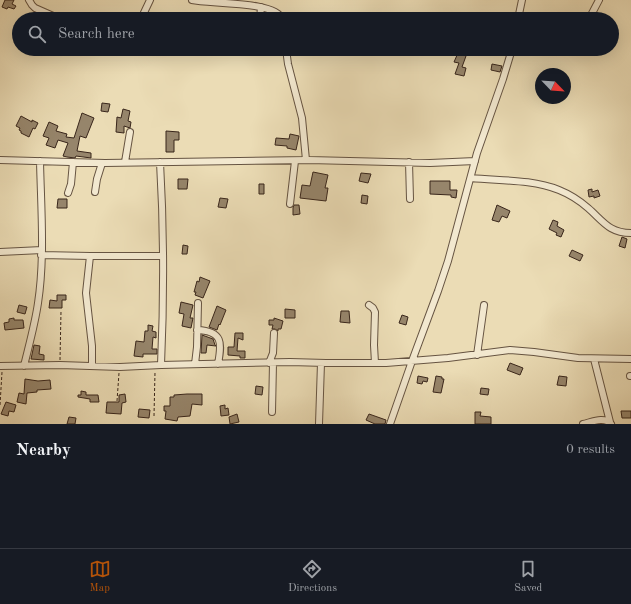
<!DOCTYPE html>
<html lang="en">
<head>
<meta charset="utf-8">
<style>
	:root { --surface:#171b24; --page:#242831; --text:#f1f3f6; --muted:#9ea1a6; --line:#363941; --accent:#b45309 }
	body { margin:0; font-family:"Old Standard TT",serif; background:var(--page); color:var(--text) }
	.compass { position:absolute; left:535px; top:68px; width:36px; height:36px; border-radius:50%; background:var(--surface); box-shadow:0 4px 16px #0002; rotate:115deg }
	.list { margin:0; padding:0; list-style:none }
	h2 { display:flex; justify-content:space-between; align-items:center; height:52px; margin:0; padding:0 16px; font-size:17px }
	h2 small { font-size:13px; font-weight:400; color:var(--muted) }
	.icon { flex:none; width:22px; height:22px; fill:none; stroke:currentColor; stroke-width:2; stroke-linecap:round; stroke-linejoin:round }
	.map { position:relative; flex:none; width:631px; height:424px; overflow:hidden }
	.search { position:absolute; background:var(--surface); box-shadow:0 4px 16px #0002; left:12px; right:12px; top:12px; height:44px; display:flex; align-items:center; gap:10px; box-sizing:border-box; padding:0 14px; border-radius:22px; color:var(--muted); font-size:15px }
	.sheet { height:124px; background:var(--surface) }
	nav { display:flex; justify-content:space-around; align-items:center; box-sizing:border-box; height:56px; border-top:1px solid var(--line); background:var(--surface); font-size:11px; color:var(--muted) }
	nav a { display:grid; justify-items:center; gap:2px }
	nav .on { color:var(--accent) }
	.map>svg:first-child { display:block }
	.building { fill:#96856b; stroke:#39261b }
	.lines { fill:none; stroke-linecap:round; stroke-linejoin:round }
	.minor-casing { stroke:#665442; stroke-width:8 }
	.path { stroke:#39261b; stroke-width:1; stroke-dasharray:3 2; stroke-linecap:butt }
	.minor { stroke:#f2e8cf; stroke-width:6 }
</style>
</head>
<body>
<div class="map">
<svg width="631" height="424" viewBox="0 0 631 424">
	<rect width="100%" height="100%" fill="#ebdcb5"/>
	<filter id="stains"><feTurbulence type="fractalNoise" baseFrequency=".005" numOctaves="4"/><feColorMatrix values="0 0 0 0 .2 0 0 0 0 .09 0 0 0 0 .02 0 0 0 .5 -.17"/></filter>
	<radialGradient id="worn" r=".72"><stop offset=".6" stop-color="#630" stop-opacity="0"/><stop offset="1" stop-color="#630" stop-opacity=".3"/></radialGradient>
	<path class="building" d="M5 0H14L12 4 16 6 14 9 8 7 7 9 2 7Z
		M458 53 466 56 462 67 466 68 464 76 455 74 459 63 454 62Z
		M492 64 502 66 500 72 491 70Z
		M102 103 110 104 108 112 101 111Z
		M123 109 130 111 128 121 131 122 130 128 124 126V133L116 132 117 117 121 118Z
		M82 113 94 118 86 138 80 136 77 151 91 153V158L76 156 75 158 67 157 63 156 68 143 58 140 55 148 46 145 49 138 43 136 49 122 58 126 56 131 67 134 66 137 74 138Z
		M21 116 32 122V120L38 123 35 129 33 128 29 137 21 133V131L19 130 20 128 16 126Z
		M166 131 179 132V140H174V152H166Z
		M290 134 299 136 296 150 287 148V146L275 145 276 138 289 139Z
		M313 172 328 175 325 188H328L326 201 300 198 302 185 310 186Z
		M361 173 371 174 368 183 359 181Z
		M178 179H188L187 189H178Z
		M430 181H450V190H457L456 198 451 197V195L430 194Z
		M259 184H264V194H259Z
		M592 189V192L598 190 600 196 594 198V196L589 197 588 190Z
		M362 195 368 196 367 204 361 203Z
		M220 198 228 199 226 208 218 207Z
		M58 199H67V208H57Z
		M294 205H299L300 214 293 215V208Z
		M497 205 510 211 507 218 502 216 499 222 492 220Z
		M553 220 558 222 557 226 564 230 561 237 556 235 557 233 549 229Z
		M622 237 627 239 625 248 619 246Z
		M183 245 188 246 187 254H182Z
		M572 250 583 255 580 261 569 256Z
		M200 277 210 281 203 298 195 295 196 292H194L197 281 199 282Z
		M57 295H66V300H62V308H49L50 300 57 301Z
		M181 302 193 305 190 318H193L191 328 182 326 184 314 179 313Z
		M19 305 27 307 25 314 17 312Z
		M217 306 226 310 220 325 219 324 217 330 209 327Z
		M285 309 295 310V318H285Z
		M341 311H349L350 323 340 322Z
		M402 315 408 317 406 325 399 323Z
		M14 318V320H23L24 328 5 330 4 323 9 322V319Z
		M274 318 283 321 281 329H278V331L275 329H272L273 325H269V320H274Z
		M148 325 153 326 152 331 156 332V338L153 337 152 349H157V354H143V357L134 356 136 341 144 342 145 331H148Z
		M235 333H243V340L238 338 237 351H245V358H240V356L228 355V347H234Z
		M202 335 213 339 215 345 216 346 207 345 206 353H201Z
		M34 345 40 346 39 354 44 355V360L31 359Z
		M510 363 523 368 520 375 507 370Z
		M418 376 428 378 427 382 423 381 422 384 417 383Z
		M436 376 442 377V379H444L441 393 433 392Z
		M559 376 567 377 566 386 557 385Z
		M25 379 38 381 50 380 51 389 37 390V392L27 393 26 404 17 402 19 393 24 394Z
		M256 386 263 387 262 395 255 394Z
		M481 388 489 389 488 395 480 394Z
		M81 391 86 392V395H98L99 402H90V399L78 397V395H81Z
		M125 394 126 402 122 403 121 414 106 413 107 402H119V395Z
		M187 394H202V405L192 404 190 416 178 417 177 421 165 419 166 411H164V406H170V397H174V395Z
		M6 402 16 405 14 412 9 411 8 416 1 414Z
		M225 405V409L228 408 229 415 221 416 220 406Z
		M139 409 150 410 149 418 138 417Z
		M621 411H631V418H622Z
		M475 412H481L480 416 491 417V424H475Z
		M237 414 239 422 230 424 229 417Z
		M369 414 386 420 385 424H375L366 420Z
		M69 417 76 418 75 424H67Z"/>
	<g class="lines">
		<g class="minor-casing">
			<path id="minor" d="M29 0 32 5 35 8 60 19
				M192 0C209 4 276 1 282 19
				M141 19 150 0
				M260 19 261 7
				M518 19 522 0
				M589 19 599 0
				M286 49 288 64 302 118 306 160
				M0 160 105 163 309 160 430 163 475 161
				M125 162 130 132
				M160 162C164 230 164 297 161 365
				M409 162 410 199
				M471 178C500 181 531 179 559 190 569 194 580 201 588 208 603 221 609 233 631 233
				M95 192 97 179 102 163
				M68 193 71 184 73 162
				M290 204 295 161
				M0 252 42 250
				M41 255 90 256H163
				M90 256 86 293 92 346V366
				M369 305 373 308 375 312 374 345 375 363
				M197 330C223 331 222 343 218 364
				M477 355 484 305
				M594 359 610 422
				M269 363 273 353 274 333
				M195 364 197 347 198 303
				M0 366 60 365 120 367 161 365 290 362 326 363H386L448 358 510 350 534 352 578 358 631 359
				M24 366C29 345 35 324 38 303 45 257 41 208 40 161
				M630 376H631
				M272 412 273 363
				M319 424 321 363
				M390 424 412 361 438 291 448 261 477 153 503 79 512 49
				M583 424C592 422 604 416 611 424"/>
		</g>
		<path class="path" d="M60 360 61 311
			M117 401 119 373
			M0 405 2 372
			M154 416 155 372"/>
		<use href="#minor" class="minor"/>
	</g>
	<rect width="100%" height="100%" filter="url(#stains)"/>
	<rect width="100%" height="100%" fill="url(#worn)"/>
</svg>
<svg class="compass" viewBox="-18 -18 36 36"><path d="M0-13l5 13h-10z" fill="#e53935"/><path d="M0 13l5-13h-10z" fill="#9ea1a6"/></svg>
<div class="search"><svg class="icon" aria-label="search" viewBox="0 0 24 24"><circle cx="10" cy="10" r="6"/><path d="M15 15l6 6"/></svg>Search here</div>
</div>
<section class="sheet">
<h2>Nearby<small>0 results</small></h2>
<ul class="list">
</ul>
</section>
<nav>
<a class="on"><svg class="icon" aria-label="map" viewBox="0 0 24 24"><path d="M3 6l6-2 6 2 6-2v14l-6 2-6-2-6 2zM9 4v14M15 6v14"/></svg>Map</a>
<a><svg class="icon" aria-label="directions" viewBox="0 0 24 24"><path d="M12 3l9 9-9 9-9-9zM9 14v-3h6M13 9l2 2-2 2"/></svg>Directions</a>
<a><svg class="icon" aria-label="saved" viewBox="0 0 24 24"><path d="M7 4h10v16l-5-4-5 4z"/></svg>Saved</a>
</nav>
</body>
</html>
